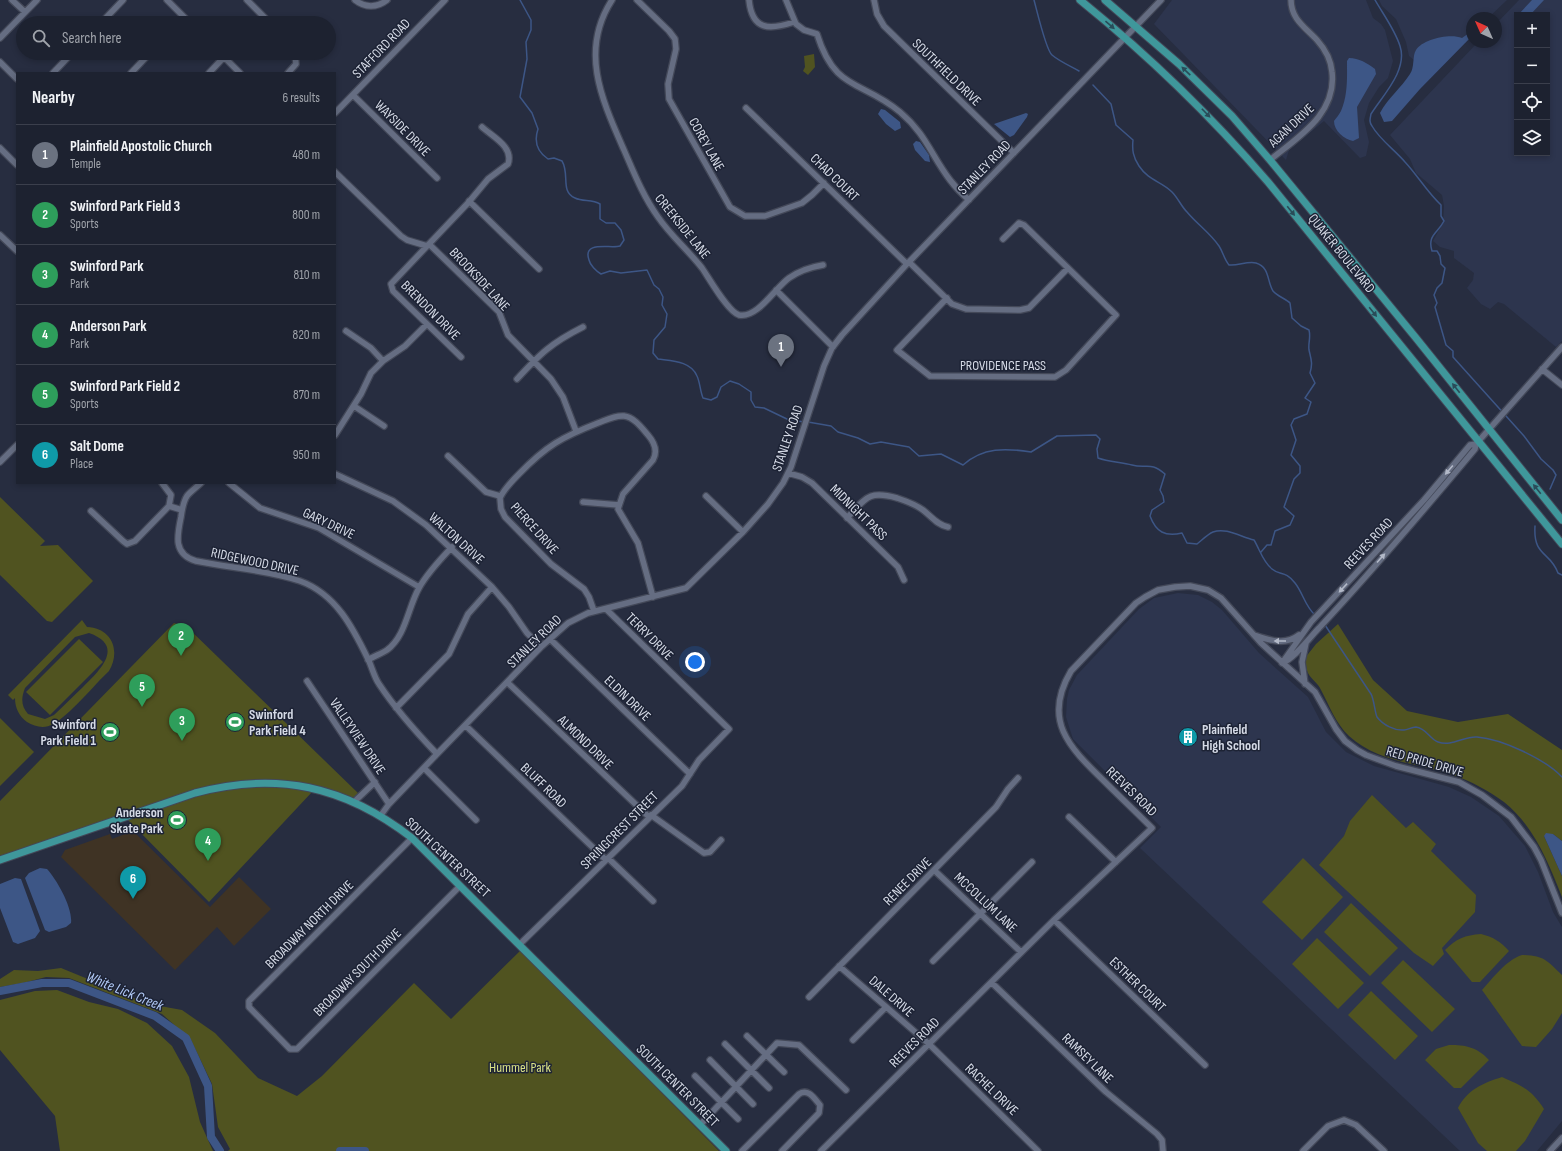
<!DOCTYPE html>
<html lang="en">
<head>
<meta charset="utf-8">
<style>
	:root { --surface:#1d2230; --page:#252a38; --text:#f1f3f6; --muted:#a0a4ab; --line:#3b3f4c; --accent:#1a73e8 }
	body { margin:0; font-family:"Sofia Sans Condensed",sans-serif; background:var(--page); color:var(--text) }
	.controls { position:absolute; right:12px; top:12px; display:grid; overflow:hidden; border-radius:0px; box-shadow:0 2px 6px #0003 }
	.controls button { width:36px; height:36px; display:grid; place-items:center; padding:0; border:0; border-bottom:1px solid var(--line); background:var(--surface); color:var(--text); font:20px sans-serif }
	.compass { position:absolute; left:1466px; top:12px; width:36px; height:36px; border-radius:50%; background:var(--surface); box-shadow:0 2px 6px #0003; rotate:315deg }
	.you { position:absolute; left:695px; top:662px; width:14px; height:14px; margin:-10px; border:3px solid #fff; border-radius:50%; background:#1a73e8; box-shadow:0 0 0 6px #1a73e833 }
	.badge { display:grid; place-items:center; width:26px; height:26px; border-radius:50%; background:var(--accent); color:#fff; font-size:13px; font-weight:700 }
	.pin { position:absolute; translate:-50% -33px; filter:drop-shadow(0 1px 2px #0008) }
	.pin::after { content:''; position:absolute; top:21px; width:14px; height:12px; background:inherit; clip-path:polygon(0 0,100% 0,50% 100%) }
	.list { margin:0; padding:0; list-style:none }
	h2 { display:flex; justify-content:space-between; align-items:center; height:52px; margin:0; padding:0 16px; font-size:17px }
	h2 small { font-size:13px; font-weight:400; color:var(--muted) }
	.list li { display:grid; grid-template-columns:26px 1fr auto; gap:12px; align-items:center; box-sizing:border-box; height:60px; padding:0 16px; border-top:1px solid var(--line) }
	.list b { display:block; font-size:15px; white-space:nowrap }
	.list p { margin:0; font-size:13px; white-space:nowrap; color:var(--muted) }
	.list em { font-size:13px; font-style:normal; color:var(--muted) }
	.icon { flex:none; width:22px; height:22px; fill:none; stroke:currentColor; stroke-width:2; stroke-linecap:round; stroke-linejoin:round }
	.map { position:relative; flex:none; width:1562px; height:1151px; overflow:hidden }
	.search { position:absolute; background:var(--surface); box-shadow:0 2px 6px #0003; left:16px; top:16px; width:320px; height:44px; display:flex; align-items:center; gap:10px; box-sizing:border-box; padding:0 14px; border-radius:22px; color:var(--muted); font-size:15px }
	.panel { position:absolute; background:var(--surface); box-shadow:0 2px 6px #0003; left:16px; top:72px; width:320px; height:412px; border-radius:0px }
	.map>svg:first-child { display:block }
	.built { fill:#2d354e; fill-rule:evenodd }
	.industrial { fill:#3f3324 }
	.green { fill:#505320; fill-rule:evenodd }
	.water { fill:#3d5686 }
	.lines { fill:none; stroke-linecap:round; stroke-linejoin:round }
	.stream { stroke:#3d5686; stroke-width:1.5 }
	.river { stroke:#3d5686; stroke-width:8 }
	.minor-casing { stroke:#434858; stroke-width:8 }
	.major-casing { stroke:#434858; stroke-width:9 }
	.minor { stroke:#656d82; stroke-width:5.5 }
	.major { stroke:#3f979b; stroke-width:7 }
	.oneway { fill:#294c59 }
	.oneway2 { fill:#b3b9c8 }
	.labels { text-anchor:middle; stroke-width:3; stroke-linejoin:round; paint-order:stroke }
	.street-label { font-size:14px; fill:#d5dae6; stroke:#1d2335 }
	.poi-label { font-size:14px; font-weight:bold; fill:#d5dae6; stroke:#1d2335; text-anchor:start }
	.park-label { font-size:14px; fill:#d9e186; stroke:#1d2335 }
	.water-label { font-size:15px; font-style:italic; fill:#b2caf7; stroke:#1d2335 }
</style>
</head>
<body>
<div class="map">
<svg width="1562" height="1151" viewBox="0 0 1562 1151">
	<rect width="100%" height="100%" fill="#272d40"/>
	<path class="built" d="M1172 0H1366L1373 18 1381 24 1385 30 1393 61 1388 78 1379 87 1369 103 1364 120 1369 142 1366 156 1360 158 1324 121 1289 150 1286 160 1154 24Z
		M1379 0H1507L1488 18H1472V33L1411 75 1414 60 1409 56 1406 42 1396 19 1382 6Z
		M1519 0H1562V341L1556 347 1504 304 1498 302 1490 309 1481 304 1467 288 1473 280 1474 273 1454 258V251L1440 247 1433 241 1443 223 1444 206 1442 195 1416 173 1410 159 1390 135 1478 42H1496V24ZM1517 15H1547V153H1517Z
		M1178 593 1198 595 1212 602 1222 610 1259 653 1308 697 1326 732 1346 752 1374 766 1449 787 1471 797 1499 816 1525 846 1538 872 1553 912 1562 927V1121L1537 1151H1460L1140 848 1161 827 1073 739 1066 717 1067 699 1069 690 1077 675 1139 609 1154 598Z"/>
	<path class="industrial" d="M133 831 210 907 239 877 271 909 234 946 217 927 175 970 61 857 65 850 110 834 112 839Z"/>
	<path class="green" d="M814 54 815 67 808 75 803 71 805 67 804 56Z
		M0 497 45 541 40 546 58 545 93 581 52 622 47 621 0 575Z
		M82 620 87 627C112 628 121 651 109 671 95 684 68 717 53 724 45 729 35 727 27 722 19 716 15 708 15 698L13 700 8 695ZM89 633C126 646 99 671 83 687 73 696 64 706 54 715L45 719 28 714C21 706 21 698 25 688L75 637Z
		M174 623 187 627 358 793 355 801 312 792 209 902 127 819 0 860V801Z
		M1338 624 1373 680 1407 711 1458 722 1508 714 1562 750V841L1553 834 1544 836 1562 876V897C1548 862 1534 826 1504 802 1489 791 1471 781 1453 775 1418 763 1377 762 1349 736 1336 724 1329 705 1321 690 1318 683 1311 679 1308 673 1306 669 1306 662 1305 658L1316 644Z
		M79 639 103 662 50 715 26 692Z
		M0 718 34 752 0 786Z
		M1372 795 1406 828 1413 822 1436 844 1431 851 1476 895 1475 912 1442 948 1444 954 1433 966 1414 953 1319 865 1344 836 1350 821Z
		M1303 858 1343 897 1302 940 1262 902Z
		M1351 903 1398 948 1370 976 1324 932Z
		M1481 934C1493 937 1500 941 1509 951L1480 982H1472L1445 950C1456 939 1465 935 1481 934Z
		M1317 938 1364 983 1338 1009 1292 964Z
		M521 950 719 1151H228L230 1149 218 1127 212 1084 191 1040 162 1014 69 978 46 977 23 983 0 987V979L14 970 38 971 61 968 149 1004 182 1010 215 1033 258 1078 297 1096 322 1076 414 983 451 1019Z
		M1522 955C1545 956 1546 960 1562 975V1013L1552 1029 1536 1047 1522 1046 1482 990C1493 978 1506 960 1522 955Z
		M1403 960 1455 1009 1432 1032 1381 983Z
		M57 990 89 1002 118 1009 147 1023 172 1046 189 1077 200 1122 213 1151H60L55 1116 0 1050V1000L35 991Z
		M1371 991 1418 1036 1395 1060 1348 1015Z
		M1449 1045C1466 1045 1477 1047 1489 1060L1461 1088H1454L1425 1060 1436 1049Z
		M1502 1077C1522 1086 1531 1089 1544 1109L1525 1141 1516 1151H1487L1478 1143 1458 1108C1467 1090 1483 1083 1502 1077Z"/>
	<path class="water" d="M1532 0H1544L1530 15H1518Z
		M1472 31V36L1420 89 1392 121 1384 122 1380 113C1388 98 1401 88 1410 74 1415 67 1412 56 1416 50 1423 39 1450 33 1462 38Z
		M1349 58C1359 58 1367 63 1375 69L1376 74 1357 107 1359 138 1353 141C1344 139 1334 131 1334 121 1336 118 1339 115 1341 111 1348 95 1347 78 1347 61Z
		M881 109 885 110 900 122 901 128 895 131 886 124 878 114Z
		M1026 113 1028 114 1027 117 1014 135 1010 137 994 124Z
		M916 141 920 142 929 155 930 162 925 161 915 150 913 144Z
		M1546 833 1553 834 1562 841V876L1544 836Z
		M40 868 47 869C57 880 73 908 71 923L66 927 49 932 45 930 25 878 29 873Z
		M15 878 21 879 40 931 35 938 18 944 13 942 0 908V884Z"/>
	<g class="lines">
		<path class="stream" d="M520 0 531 20V30L526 42 527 59 520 97 532 113 538 129C534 141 536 151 548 159L554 158 562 161C570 174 560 192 575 198 583 202 592 199 600 204V219L606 223H615L621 230 624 240 620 246C611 249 582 240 589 260 590 265 596 271 601 274L610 271 621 273 647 270 654 285 659 289 663 297 662 305 667 314 665 327 654 340 653 353 658 359C672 361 691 361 697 376 700 382 700 391 703 398L711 400 717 397 721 387 730 381 739 384 751 392V400L755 407 764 408 789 420 805 422
			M1034 0C1037 11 1046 50 1052 55 1059 61 1070 66 1079 71
			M1375 0C1383 14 1395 30 1400 46 1408 70 1383 95 1371 114 1370 119 1369 122 1372 126 1380 140 1395 150 1405 162 1418 176 1427 192 1441 205V216L1444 221C1438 233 1427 235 1432 251H1437L1440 256 1441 264 1445 268 1442 283 1437 288 1434 295 1437 303 1435 307 1446 345 1453 351V357L1524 436 1541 459 1553 470 1556 475 1550 489
			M1093 85 1111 104 1116 125 1133 140C1132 150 1133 157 1139 166 1149 181 1161 181 1172 192 1178 198 1181 206 1187 212 1197 224 1210 233 1219 246 1223 252 1224 259 1229 265 1238 266 1247 261 1256 263 1270 267 1267 282 1273 291 1277 296 1286 299 1290 303L1292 318 1301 326 1309 330C1311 338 1308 343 1309 350 1311 359 1313 363 1310 373L1315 383 1305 398 1311 402 1307 414 1294 419 1291 425 1296 440 1291 455 1300 466V473L1294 479 1284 507 1294 516 1290 525 1275 531 1271 545H1267L1261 552
			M808 422 831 426 838 432 858 438 870 444 881 442 909 447 919 456 941 454 963 465C983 447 1006 448 1031 452L1057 436 1096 435 1100 439 1097 449 1098 458C1109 462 1121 462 1132 465 1147 469 1150 461 1165 474L1160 490 1163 496 1164 502 1152 510 1150 516C1156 532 1165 537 1182 533L1187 543 1197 544C1202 540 1208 534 1213 532 1226 527 1241 537 1254 540 1260 550 1263 562 1272 569 1280 576 1285 570 1295 583 1303 593 1305 606 1315 615
			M1535 526C1533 557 1550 551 1558 573L1562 575
			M1325 625 1371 694C1374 699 1375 713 1377 717 1383 725 1395 731 1404 730 1408 730 1411 727 1416 727 1426 728 1430 739 1438 742 1452 747 1464 736 1477 737 1502 739 1545 759 1562 777"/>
		<path class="river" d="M0 991 42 983H69L155 1016 186 1038 208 1086 211 1137 220 1151
			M340 1151H365"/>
		<g class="minor-casing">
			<path id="minor" d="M12 0 25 12
				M167 0 190 23
				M247 0 270 23
				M355 0C365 8 377 8 387 0
				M612 0C579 51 602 100 624 150 634 173 643 196 658 217 671 236 688 250 702 268 709 278 728 312 739 315 757 319 775 288 789 278 799 271 811 267 823 265
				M637 0 669 31 675 39 676 49 668 84 669 99 730 207 745 216H765L802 203 812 195 824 183
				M749 0C752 31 770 30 794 22
				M786 0 796 24 804 30 817 34C835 92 862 80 900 112 926 134 931 155 950 180 956 188 962 194 969 200
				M874 0 877 14 884 26 1014 153
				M101 23 123 0
				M0 38 37 0
				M220 53 240 73
				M0 62 17 79
				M53 73 72 53
				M131 73 150 53
				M209 73 224 57
				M288 73 296 64 295 53
				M353 95 437 178
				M746 108 907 264
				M335 113 445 0
				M0 148 17 165
				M1270 160C1298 137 1337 114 1332 72 1331 60 1325 49 1317 40 1305 27 1291 19 1291 0
				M335 172 401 236 407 240 427 246
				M469 201 539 269
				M0 235 17 251
				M429 244 499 312 508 335 551 379 563 397 576 431
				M909 262 952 304 966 309 1020 310 1029 308 1068 268
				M776 290 833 347
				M947 298 897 350 930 376 1055 377 1066 370 1116 315 1024 225 1019 223 1003 239
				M346 331 371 348 383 361
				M461 357 393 291 391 284 468 203 488 179 508 164C514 147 493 137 482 127
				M1542 369 1562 385
				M517 379C540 354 551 343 583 327
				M354 406 384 426
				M335 435 361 394 371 373 383 361 405 346 427 324
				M448 456 486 492 500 496
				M0 462 17 445
				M788 473 802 477 812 483 898 567 904 580
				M335 474 393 501 426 525 492 587 509 607 527 633 541 647
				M201 483C197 487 191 491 187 496 183 502 182 510 181 517 177 536 173 554 196 561 230 568 268 570 300 581 336 594 353 628 368 659 372 667 374 677 379 684 396 710 416 732 437 754
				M229 483 260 508 319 528 419 587
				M706 496 743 532
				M583 502 619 505
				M169 506 182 510
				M91 511 123 541 127 544 135 541 169 506 171 495 162 483
				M847 518C866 498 868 490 897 498 906 501 915 504 923 510 931 516 937 525 948 527
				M594 611 589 597 584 589 551 564 505 517 501 509 500 498C504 489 512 481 519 474 546 446 562 437 598 423 606 420 615 415 624 416 634 417 642 428 648 435 654 442 658 451 653 460L623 494 618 509 638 543 653 597
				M1254 635C1269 640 1285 646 1299 635
				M550 639 690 774
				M368 660C374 656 381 654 387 650 406 636 408 607 419 588 428 572 440 560 452 547
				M1282 663C1294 659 1310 637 1319 628 1373 570 1424 510 1475 449L1476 444 1562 347
				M1282 663 1311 622 1424 500 1470 445 1476 444
				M307 681 389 804
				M508 683 649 817
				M1305 684 1302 662 1306 643
				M396 708 449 654 468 614 492 587
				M466 726 606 860
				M424 768 476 820
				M355 801 375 782
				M381 815 389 804 437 754 541 647 568 623 588 613 686 588 743 532 768 504 783 483 791 467 824 366 832 348 842 335 907 264 1161 0
				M651 815 704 853 710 852 721 840
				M1069 817 1116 862
				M412 838 249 1001V1007L290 1049H297L460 886
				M608 858 653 901
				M934 870 1021 952
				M1054 920 1205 1065
				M520 944 682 786 699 760 729 729 606 609
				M933 961 1032 862
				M839 966 929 1044 1038 1151
				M992 983 1106 1092 1157 1134 1162 1140 1163 1151
				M809 997 996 807 1008 789 1018 778
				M747 1036 784 1072
				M853 1040 886 1007
				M725 1044 769 1088
				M710 1060 753 1104
				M695 1076 738 1119
				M700 1125 777 1043 799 1045 846 1090
				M742 1151 799 1094C808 1088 814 1098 820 1105L819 1113 782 1151
				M821 1151 1054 920 1152 828C1136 812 1119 796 1103 780 1069 747 1042 720 1071 671L1136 603 1145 597 1158 590 1175 587 1190 586 1208 590 1221 598 1261 643 1315 692 1336 729 1345 741 1357 750 1366 755 1396 766 1459 782 1482 795 1511 817 1534 847 1541 860 1562 913
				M1303 1151 1328 1126 1344 1120 1356 1125 1384 1151
				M1550 1151 1562 1138"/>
		</g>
		<g class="major-casing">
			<path id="major" d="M1080 0C1148 55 1211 116 1268 182L1562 544
				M1105 0 1179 64 1232 116 1270 160 1416 338 1562 520
				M0 860 195 793C277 771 345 786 412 838L726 1151"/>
		</g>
		<use href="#minor" class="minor"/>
		<use href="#major" class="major"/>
	</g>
	<defs><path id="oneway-solid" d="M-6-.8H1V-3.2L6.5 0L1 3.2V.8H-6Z"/></defs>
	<g class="oneway">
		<use href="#oneway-solid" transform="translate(1110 25) rotate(41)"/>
		<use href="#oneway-solid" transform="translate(1186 71) rotate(-136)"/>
		<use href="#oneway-solid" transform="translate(1206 113) rotate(46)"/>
		<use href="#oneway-solid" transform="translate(1291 211) rotate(51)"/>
		<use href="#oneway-solid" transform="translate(1373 312) rotate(51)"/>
		<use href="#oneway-solid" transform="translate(1456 388) rotate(-128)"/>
		<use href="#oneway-solid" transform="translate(1537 489) rotate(-129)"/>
	</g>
	<g class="oneway2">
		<use href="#oneway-solid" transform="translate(1449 470) rotate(130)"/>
		<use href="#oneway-solid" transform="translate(1381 558) rotate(-48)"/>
		<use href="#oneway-solid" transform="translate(1343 588) rotate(133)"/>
		<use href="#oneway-solid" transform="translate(1280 641) rotate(-180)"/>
	</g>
	<defs>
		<g id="stadium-disc" transform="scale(1)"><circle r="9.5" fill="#2e9e5b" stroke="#1d2335"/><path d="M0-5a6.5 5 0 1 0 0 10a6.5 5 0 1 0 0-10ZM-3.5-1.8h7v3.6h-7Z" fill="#fff"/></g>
		<g id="building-disc" transform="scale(1)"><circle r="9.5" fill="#0f9aa8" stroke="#1d2335"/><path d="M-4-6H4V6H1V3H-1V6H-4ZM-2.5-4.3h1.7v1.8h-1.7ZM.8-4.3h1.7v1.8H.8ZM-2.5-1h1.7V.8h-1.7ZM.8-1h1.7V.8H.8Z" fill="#fff"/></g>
	</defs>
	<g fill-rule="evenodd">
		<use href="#stadium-disc" x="235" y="722"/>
		<use href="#stadium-disc" x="110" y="732"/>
		<use href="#building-disc" x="1188" y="737"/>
		<use href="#stadium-disc" x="177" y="820"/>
	</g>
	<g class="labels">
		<g class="street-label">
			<text transform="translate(381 48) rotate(-46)" y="5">STAFFORD ROAD</text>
			<text transform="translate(947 72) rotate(44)" y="5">SOUTHFIELD DRIVE</text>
			<text transform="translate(1291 125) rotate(-43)" y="5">AGAN DRIVE</text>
			<text transform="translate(403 128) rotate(45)" y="5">WAYSIDE DRIVE</text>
			<text transform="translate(707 144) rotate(61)" y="5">COREY LANE</text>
			<text transform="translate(984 167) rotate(-46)" y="5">STANLEY ROAD</text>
			<text transform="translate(835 177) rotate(44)" y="5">CHAD COURT</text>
			<text transform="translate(683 226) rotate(51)" y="5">CREEKSIDE LANE</text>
			<text transform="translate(1342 253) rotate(51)" y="5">QUAKER BOULEVARD</text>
			<text transform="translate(480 279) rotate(47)" y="5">BROOKSIDE LANE</text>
			<text transform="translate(431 310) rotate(45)" y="5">BRENDON DRIVE</text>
			<text x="1003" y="370">PROVIDENCE PASS</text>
			<text transform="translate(787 438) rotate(-71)" y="5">STANLEY ROAD</text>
			<text transform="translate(859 512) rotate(44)" y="5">MIDNIGHT PASS</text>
			<text transform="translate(329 523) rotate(25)" y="5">GARY DRIVE</text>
			<text transform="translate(535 528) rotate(48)" y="5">PIERCE DRIVE</text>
			<text transform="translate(457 538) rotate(42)" y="5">WALTON DRIVE</text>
			<text transform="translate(1368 543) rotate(-47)" y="5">REEVES ROAD</text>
			<text transform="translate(255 561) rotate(12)" y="5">RIDGEWOOD DRIVE</text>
			<text transform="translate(650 636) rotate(45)" y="5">TERRY DRIVE</text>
			<text transform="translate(534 641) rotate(-44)" y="5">STANLEY ROAD</text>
			<text transform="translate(628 698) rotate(44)" y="5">ELDIN DRIVE</text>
			<text transform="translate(358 736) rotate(56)" y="5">VALLEYVIEW DRIVE</text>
			<text transform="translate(586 742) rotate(44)" y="5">ALMOND DRIVE</text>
			<text transform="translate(1425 761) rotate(16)" y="5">RED PRIDE DRIVE</text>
			<text transform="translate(544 785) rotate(44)" y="5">BLUFF ROAD</text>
			<text transform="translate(1132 791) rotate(44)" y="5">REEVES ROAD</text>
			<text transform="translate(619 830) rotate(-45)" y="5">SPRINGCREST STREET</text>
			<text transform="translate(448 857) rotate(43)" y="5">SOUTH CENTER STREET</text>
			<text transform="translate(907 881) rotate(-45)" y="5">RENEE DRIVE</text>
			<text transform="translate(986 902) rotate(43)" y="5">MCCOLLUM LANE</text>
			<text transform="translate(309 924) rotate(-45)" y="5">BROADWAY NORTH DRIVE</text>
			<text transform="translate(357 972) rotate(-45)" y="5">BROADWAY SOUTH DRIVE</text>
			<text transform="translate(1138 984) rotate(44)" y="5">ESTHER COURT</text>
			<text transform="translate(892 996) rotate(41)" y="5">DALE DRIVE</text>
			<text transform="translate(914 1042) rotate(-45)" y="5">REEVES ROAD</text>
			<text transform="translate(1088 1058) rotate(44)" y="5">RAMSEY LANE</text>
			<text transform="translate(678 1085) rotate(45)" y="5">SOUTH CENTER STREET</text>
			<text transform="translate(992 1089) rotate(44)" y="5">RACHEL DRIVE</text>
		</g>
		<g class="poi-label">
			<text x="249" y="719">Swinford<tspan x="249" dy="16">Park Field 4</tspan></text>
			<text x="96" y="729" text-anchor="end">Swinford<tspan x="96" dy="16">Park Field 1</tspan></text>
			<text x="1202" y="734">Plainfield<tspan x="1202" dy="16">High School</tspan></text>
			<text x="163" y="817" text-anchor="end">Anderson<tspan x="163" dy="16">Skate Park</tspan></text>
		</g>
		<g class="park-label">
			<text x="520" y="1072">Hummel Park</text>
		</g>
		<g class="water-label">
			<text transform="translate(125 991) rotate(22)" y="5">White Lick Creek</text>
		</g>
	</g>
</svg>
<div class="controls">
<button>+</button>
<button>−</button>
<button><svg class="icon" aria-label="locate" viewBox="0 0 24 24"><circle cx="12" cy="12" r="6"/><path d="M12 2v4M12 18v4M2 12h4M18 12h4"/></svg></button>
<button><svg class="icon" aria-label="layers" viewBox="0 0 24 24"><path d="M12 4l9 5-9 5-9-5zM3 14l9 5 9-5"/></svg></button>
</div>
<svg class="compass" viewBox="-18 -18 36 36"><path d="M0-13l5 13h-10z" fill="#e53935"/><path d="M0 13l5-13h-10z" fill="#a0a4ab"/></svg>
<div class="you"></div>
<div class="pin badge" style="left:781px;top:367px;background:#6b7280">1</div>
<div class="pin badge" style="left:181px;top:656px;background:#2e9e5b">2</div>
<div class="pin badge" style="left:182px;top:741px;background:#2e9e5b">3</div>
<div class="pin badge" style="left:208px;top:861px;background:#2e9e5b">4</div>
<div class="pin badge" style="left:142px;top:707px;background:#2e9e5b">5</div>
<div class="pin badge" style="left:133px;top:899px;background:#0f9aa8">6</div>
<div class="search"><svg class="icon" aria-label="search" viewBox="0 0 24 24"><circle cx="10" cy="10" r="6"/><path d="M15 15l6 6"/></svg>Search here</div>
<section class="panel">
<h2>Nearby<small>6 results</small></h2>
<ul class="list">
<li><span class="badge" style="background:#6b7280">1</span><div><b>Plainfield Apostolic Church</b><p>Temple</p></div><em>480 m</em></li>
<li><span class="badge" style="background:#2e9e5b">2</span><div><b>Swinford Park Field 3</b><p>Sports</p></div><em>800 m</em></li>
<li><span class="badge" style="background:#2e9e5b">3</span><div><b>Swinford Park</b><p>Park</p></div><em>810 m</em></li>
<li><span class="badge" style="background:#2e9e5b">4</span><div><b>Anderson Park</b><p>Park</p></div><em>820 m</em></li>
<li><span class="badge" style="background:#2e9e5b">5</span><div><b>Swinford Park Field 2</b><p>Sports</p></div><em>870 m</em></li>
<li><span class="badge" style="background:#0f9aa8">6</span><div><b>Salt Dome</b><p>Place</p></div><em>950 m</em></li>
</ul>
</section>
</div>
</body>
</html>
